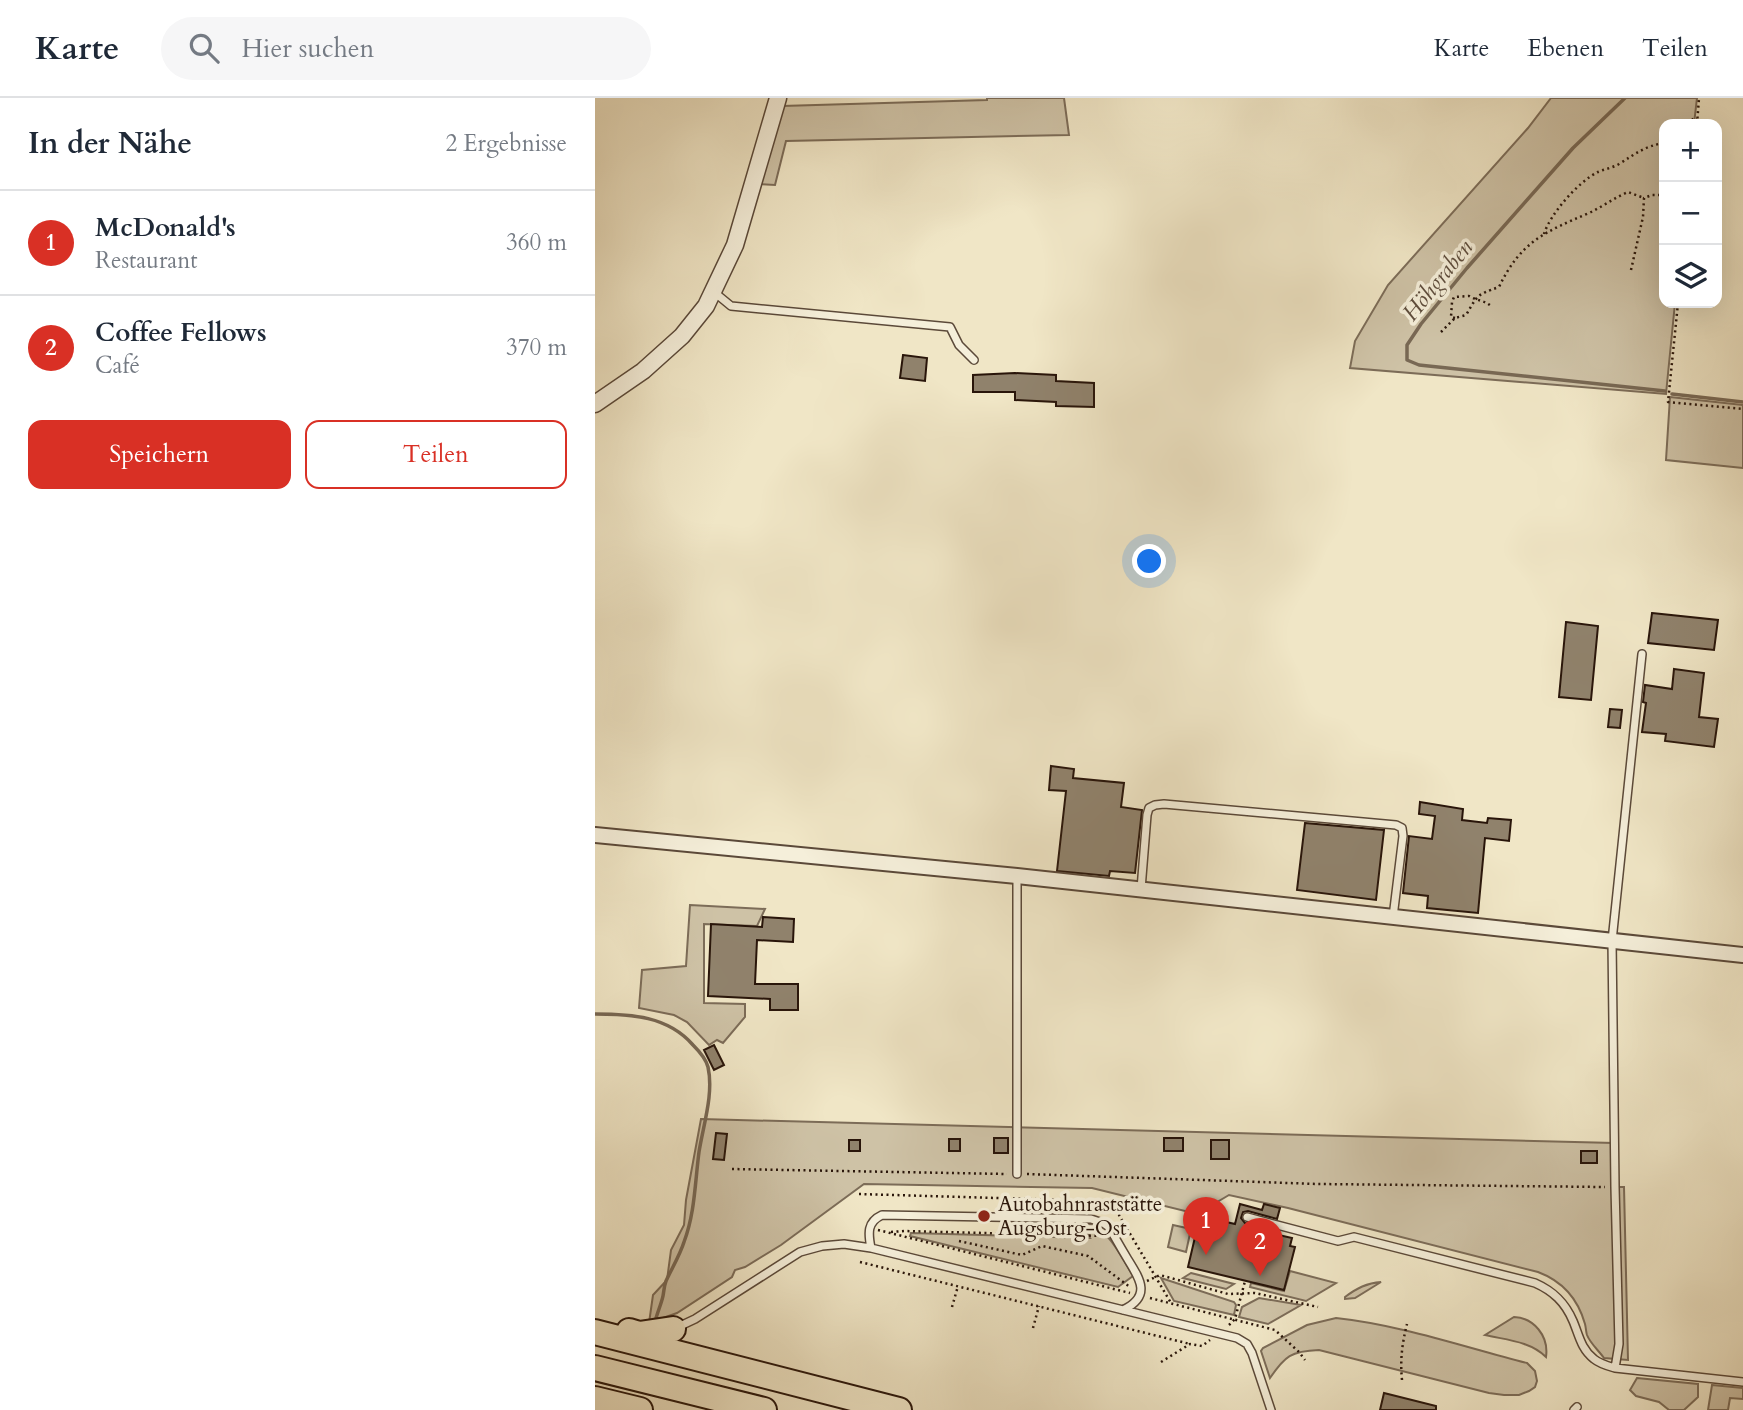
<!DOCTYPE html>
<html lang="de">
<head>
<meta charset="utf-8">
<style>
	:root { --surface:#fff; --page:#f6f6f7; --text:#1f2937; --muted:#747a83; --line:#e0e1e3; --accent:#d93025 }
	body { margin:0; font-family:Cardo,serif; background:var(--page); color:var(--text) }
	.controls { position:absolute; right:21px; top:21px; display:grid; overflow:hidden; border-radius:14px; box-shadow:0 7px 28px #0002 }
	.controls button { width:63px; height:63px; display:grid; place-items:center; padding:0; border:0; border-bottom:2px solid var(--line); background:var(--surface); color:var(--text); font:35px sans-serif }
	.you { position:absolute; left:555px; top:464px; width:24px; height:24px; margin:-18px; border:5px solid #fff; border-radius:50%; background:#1a73e8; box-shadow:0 0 0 10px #1a73e833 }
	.badge { display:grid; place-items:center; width:46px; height:46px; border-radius:50%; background:var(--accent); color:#fff; font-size:23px; font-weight:700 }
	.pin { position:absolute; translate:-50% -58px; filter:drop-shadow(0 2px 4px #0008) }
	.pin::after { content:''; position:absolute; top:37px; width:24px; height:21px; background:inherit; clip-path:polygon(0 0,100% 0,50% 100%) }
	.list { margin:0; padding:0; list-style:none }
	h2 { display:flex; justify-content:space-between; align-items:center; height:91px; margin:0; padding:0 28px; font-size:30px }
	h2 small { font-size:23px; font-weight:400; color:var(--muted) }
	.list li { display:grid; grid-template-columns:46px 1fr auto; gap:21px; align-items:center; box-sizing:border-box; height:105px; padding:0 28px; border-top:2px solid var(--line) }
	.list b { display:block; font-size:26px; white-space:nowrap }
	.list p { margin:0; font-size:23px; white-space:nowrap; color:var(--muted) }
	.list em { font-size:23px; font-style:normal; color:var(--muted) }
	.actions { display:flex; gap:14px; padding:21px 28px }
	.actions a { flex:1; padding:16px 0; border:2px solid var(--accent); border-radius:14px; text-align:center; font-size:24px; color:var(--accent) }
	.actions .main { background:var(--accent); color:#fff }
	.icon { flex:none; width:38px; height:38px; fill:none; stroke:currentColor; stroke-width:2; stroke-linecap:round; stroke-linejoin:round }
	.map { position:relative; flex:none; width:1148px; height:1312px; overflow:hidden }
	header { display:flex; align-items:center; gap:42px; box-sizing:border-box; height:98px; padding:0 35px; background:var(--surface); border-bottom:2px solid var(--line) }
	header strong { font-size:33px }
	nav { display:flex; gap:38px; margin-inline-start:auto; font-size:24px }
	.search { width:490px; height:63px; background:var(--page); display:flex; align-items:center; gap:18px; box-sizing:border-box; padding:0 24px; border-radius:38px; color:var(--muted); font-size:26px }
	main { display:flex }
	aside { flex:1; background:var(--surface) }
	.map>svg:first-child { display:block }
	.green { fill:#cec2a6; stroke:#7c6c58; stroke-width:2 }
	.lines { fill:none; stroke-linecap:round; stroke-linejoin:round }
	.stream { stroke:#786854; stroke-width:3.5 }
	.building { fill:#90826c; stroke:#29150a; stroke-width:2 }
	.service-casing { stroke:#5b4939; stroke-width:10 }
	.minor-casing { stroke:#5b4939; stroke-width:18 }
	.tertiary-casing { stroke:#5b4939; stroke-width:19 }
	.motorway-casing { stroke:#29150a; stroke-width:28 }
	.path { stroke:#29150a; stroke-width:2.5; stroke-dasharray:2 3.5; stroke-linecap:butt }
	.service { stroke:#f5efda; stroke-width:7 }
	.minor { stroke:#f5efda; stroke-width:14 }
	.tertiary { stroke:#f5efda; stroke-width:16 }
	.motorway { stroke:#f0e6c6; stroke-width:24 }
	.poi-dot { fill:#8f2418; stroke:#f5efda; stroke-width:2.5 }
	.labels { text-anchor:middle; stroke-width:7; stroke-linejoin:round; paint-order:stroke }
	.poi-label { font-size:21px; fill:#29150a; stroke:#f5efda; text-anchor:start }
	.water-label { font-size:23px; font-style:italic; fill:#5d4c3c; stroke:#f5efda }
</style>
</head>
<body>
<header>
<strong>Karte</strong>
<div class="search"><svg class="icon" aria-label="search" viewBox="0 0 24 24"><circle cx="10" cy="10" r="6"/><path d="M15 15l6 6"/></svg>Hier suchen</div>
<nav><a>Karte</a><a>Ebenen</a><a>Teilen</a></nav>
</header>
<main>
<aside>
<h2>In der Nähe<small>2 Ergebnisse</small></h2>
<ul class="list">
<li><span class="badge">1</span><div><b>McDonald's</b><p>Restaurant</p></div><em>360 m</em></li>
<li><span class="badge">2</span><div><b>Coffee Fellows</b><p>Café</p></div><em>370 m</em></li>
</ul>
<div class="actions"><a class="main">Speichern</a><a>Teilen</a></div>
</aside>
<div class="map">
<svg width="1148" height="1312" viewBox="0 0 1148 1312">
	<rect width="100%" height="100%" fill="#f0e6c6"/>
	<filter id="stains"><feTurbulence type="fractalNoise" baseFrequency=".00286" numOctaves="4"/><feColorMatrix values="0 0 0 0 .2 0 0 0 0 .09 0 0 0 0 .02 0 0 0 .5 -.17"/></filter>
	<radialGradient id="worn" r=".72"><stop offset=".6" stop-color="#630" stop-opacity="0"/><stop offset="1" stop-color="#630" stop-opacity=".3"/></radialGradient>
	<path class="green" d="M392 0H469L474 37 191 43 180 87 164 86 187 8 392 2Z
		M956 0H1102L1099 26H1069V205H1080L1071 296 755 270 760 243 793 187 933 30Z
		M1075 299 1148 307V370L1071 362Z
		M95 807 170 811 162 828 109 826V905L150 906V919L128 945 122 942 114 947 92 924 79 917 44 910 47 872 91 868Z
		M106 1021 1019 1045 1021 1089H1029L1033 1262 1009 1260C1004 1253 995 1245 992 1237 991 1234 991 1230 990 1226 983 1201 967 1183 943 1174L693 1110 634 1097 602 1116 497 1090 269 1086 186 1147 150 1169 140 1172 137 1179 82 1215 54 1225 58 1197 72 1182 76 1152 89 1127 91 1102Z
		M485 1123C515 1130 523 1154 538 1178L523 1189 315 1138 316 1135 495 1140Z
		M578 1127 596 1131 591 1154 573 1149Z
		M695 1173 741 1185 711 1203 655 1189 656 1185 689 1193Z
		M596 1175 639 1186 631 1191 588 1180Z
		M566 1180 639 1204 641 1207 639 1217 579 1203Z
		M786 1184 760 1200 750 1201V1199C762 1190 772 1185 786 1184Z
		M664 1200 706 1207 673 1226 644 1219 647 1209Z
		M919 1219C939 1220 954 1238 951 1259 935 1243 911 1242 890 1237Z
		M741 1220C806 1227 869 1249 932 1265L940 1273 942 1283 940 1289 934 1293 924 1297H909L894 1295 724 1252C696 1253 690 1258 675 1280L666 1253 668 1250 712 1227Z
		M1042 1280 1103 1286V1299L1089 1312H1074L1064 1304 1041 1298 1035 1292Z
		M1117 1287 1148 1290V1301L1135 1300 1133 1312H1113Z"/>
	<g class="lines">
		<path class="stream" d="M1030 0 978 50 872 170 826 226 812 247V262L824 267 1070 293
			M1077 296 1148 304
			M0 916C36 916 73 918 98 947 104 953 111 961 113 969 119 996 108 1028 104 1054 100 1084 100 1115 89 1144 85 1157 77 1170 71 1183 69 1188 69 1193 68 1198 66 1207 62 1215 60 1224"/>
	</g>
	<path class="building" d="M308 257 332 260 330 283 305 280Z
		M420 275 461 277V283L499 285V309L461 308V304L420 302V294H378V277Z
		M1057 515 1123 522 1119 552 1053 545Z
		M971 524 1003 528 996 602 964 599Z
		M1079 571 1109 575 1104 619 1123 621 1119 649 1070 643 1071 636 1047 634 1051 605 1048 604 1050 587 1077 591Z
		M1015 611 1027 612 1025 630 1013 629Z
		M456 668 479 671 478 680 529 685 526 709 547 712 540 775 515 773 514 778 462 773 471 693 454 692Z
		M825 704 868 711 867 722 892 725 893 720 916 722 914 743 890 740 883 815 832 810 833 798 808 795 814 738 837 741 840 718 824 716Z
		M710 725 789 732 781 802 702 792Z
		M168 819 199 821 198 844 162 842 160 886H203V912H175V901L113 898 116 826 167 829Z
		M119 947 129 967 119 972 109 952Z
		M121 1035 132 1036 129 1062 118 1061Z
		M399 1040H413V1055H399Z
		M569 1040H588V1053H569Z
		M354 1041H365V1053H354Z
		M254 1042H265V1053H254Z
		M616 1042H634V1061H616Z
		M986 1053H1002V1065H986Z
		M645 1106 667 1112 669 1106 685 1110 682 1121 653 1113 648 1114 646 1120 650 1125 679 1133V1136L697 1140 695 1148 700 1149 689 1192 593 1169 601 1135 614 1138 618 1121 640 1126Z
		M789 1295 841 1308V1312H785Z"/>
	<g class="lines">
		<g class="service-casing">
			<path id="service" d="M119 194 136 208 355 229 364 247 379 262
				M546 791 552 717 554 710 560 707 569 706 801 727 807 730 808 738 798 819
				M422 1076V778
				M652 1119 743 1143 759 1139 940 1185C958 1193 970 1204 978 1223 984 1237 986 1251 999 1261 1005 1266 1013 1268 1020 1270L1148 1284
				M276 1150C273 1135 272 1124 287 1117L496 1121 508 1125 515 1130C520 1140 526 1150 532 1160 545 1181 557 1198 528 1212
				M83 1229 100 1221 205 1154 227 1148 249 1146 276 1150 642 1240 652 1246 657 1255 676 1312
				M1020 1270 1024 1246 1020 1089 1017 843 1047 556
				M979 1312 982 1309"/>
		</g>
		<g class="minor-casing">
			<path id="minor" d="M0 737 422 778 1148 857"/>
		</g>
		<g class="tertiary-casing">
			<path id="tertiary" d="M0 306 48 273 87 238 111 208 140 147 183 0"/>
		</g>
		<g class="motorway-casing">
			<path id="motorway" d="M34 1233 44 1236 78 1231
				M0 1234 304 1312
				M0 1270 169 1312
				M0 1301 45 1312"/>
		</g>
		<path class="path" d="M1093 26 1099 20H1102
			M1102 26 1104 0
			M949 136C955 116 984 83 1003 74 1010 71 1017 70 1024 66 1040 56 1050 48 1069 45
			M1036 172 1048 119 1049 100 1057 97H1069
			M1083 205 1073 304 1148 311
			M860 220 856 219 857 204 859 199 874 198C882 203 890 202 897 209
			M846 234 860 220 871 217C883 197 881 197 904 189 926 143 950 134 994 115 1007 109 1019 100 1033 94L1049 100
			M137 1071 412 1076
			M432 1076 723 1086 1010 1089
			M264 1096 505 1103 524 1117 576 1205
			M283 1132 535 1195
			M296 1134 309 1133 509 1138
			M364 1143 427 1157 447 1148 493 1158 535 1189
			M265 1164 595 1246
			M552 1183 565 1177 633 1196 660 1195 723 1209
			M555 1200 680 1232 704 1254 710 1262
			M357 1209 363 1188
			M634 1227 640 1221 650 1183
			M438 1230 444 1208
			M566 1264 595 1246 607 1248 615 1242
			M807 1282C805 1262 807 1246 812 1226"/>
		<use href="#service" class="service"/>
		<use href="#minor" class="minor"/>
		<use href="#tertiary" class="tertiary"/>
		<use href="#motorway" class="motorway"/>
	</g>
	<circle class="poi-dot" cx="389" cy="1118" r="7"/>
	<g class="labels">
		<g class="poi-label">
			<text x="403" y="1113">Autobahnraststätte<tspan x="403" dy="24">Augsburg-Ost</tspan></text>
		</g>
		<g class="water-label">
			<text transform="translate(842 182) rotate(-51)" y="8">Höhgraben</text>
		</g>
	</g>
	<rect width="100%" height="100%" filter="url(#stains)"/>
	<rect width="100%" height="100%" fill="url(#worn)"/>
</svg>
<div class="controls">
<button>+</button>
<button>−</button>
<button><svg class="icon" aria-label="layers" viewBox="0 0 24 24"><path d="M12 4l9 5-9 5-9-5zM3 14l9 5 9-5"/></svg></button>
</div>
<div class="you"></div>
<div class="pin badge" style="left:611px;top:1157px">1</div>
<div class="pin badge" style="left:665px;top:1178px">2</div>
</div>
</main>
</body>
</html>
